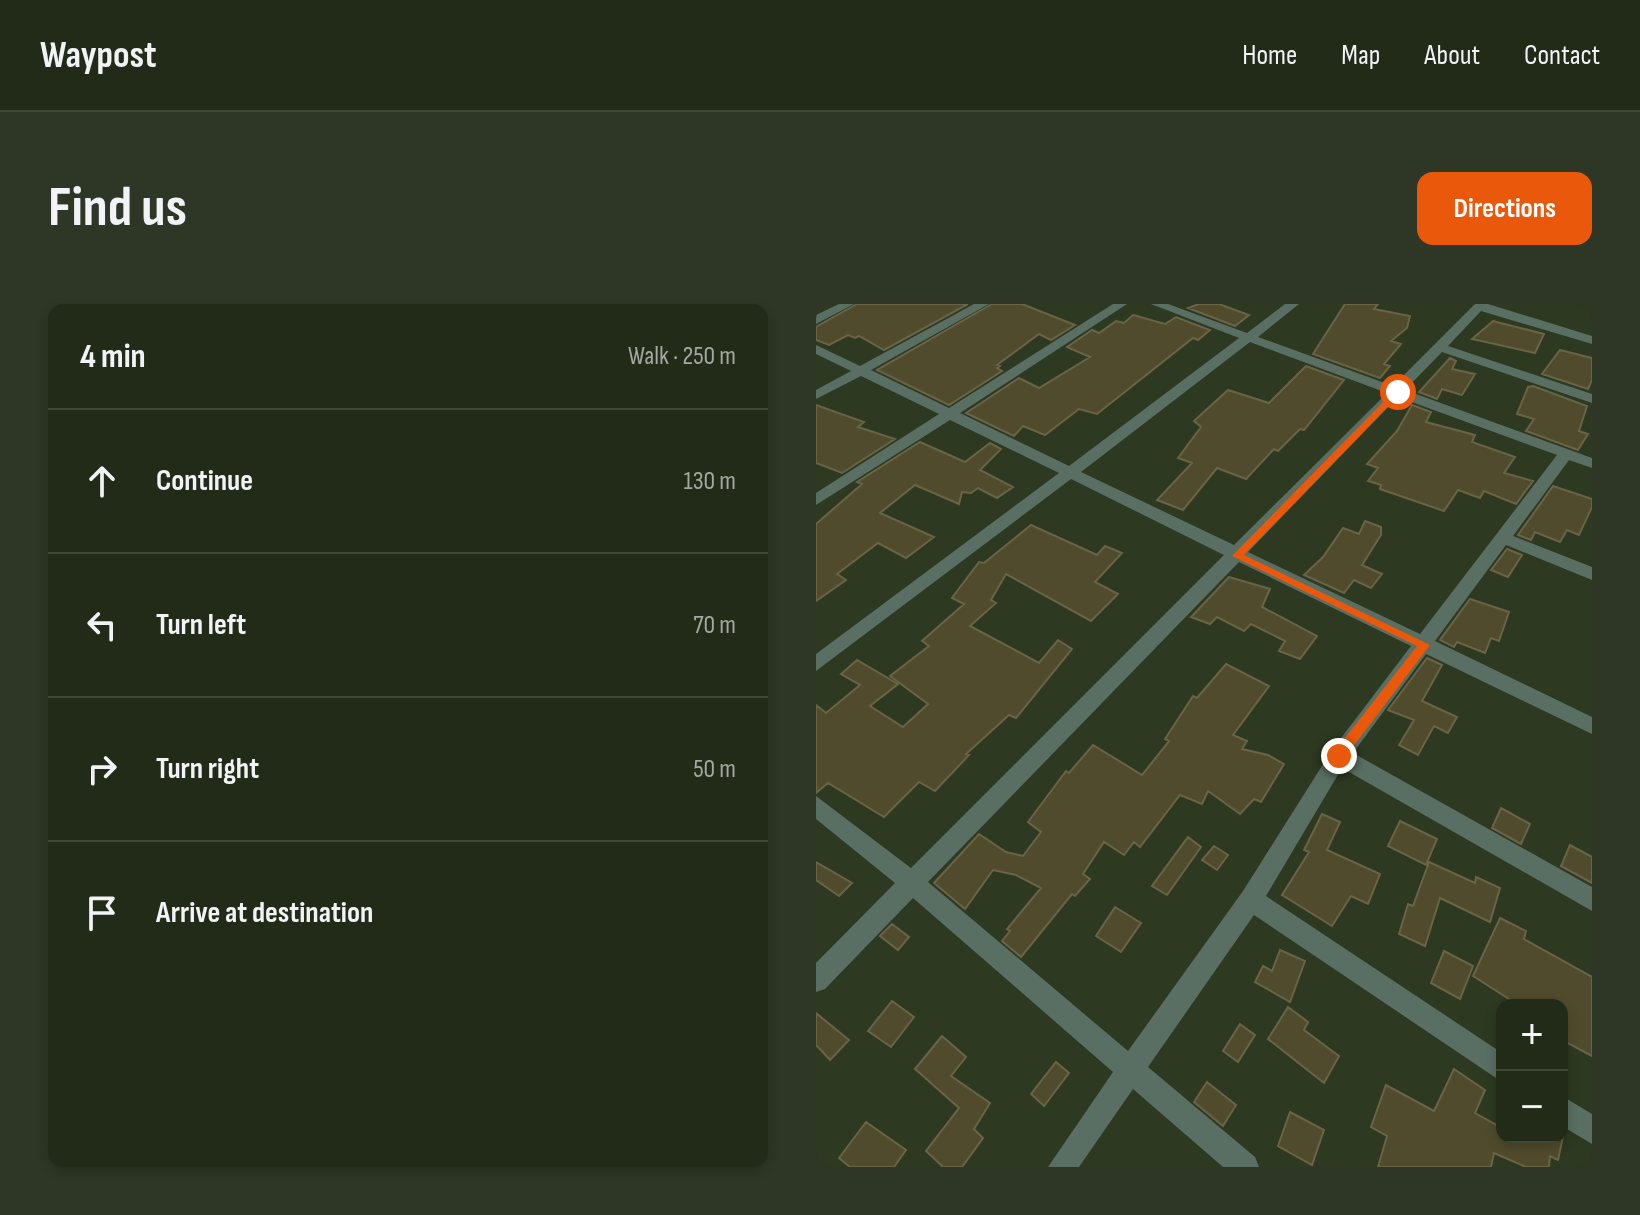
<!DOCTYPE html>
<html lang="en">
<head>
<meta charset="utf-8">
<style>
	:root { --surface:#222b18; --page:#2e3725; --text:#f1f3f6; --muted:#a2a7a2; --line:#3f4737; --accent:#ea580c }
	body { margin:0; font-family:"Sofia Sans Condensed",sans-serif; background:var(--page); color:var(--text) }
	.controls { position:absolute; right:24px; bottom:24px; display:grid; overflow:hidden; border-radius:16px; box-shadow:0 4px 12px #0003 }
	.controls button { width:72px; height:72px; display:grid; place-items:center; padding:0; border:0; border-bottom:2px solid var(--line); background:var(--surface); color:var(--text); font:40px sans-serif }
	.stop { position:absolute; width:24px; height:24px; margin:-18px; border:6px solid #ea580c; border-radius:50%; background:#fff }
	.stop.end { background:#ea580c; border-color:#fff; box-shadow:0 2px 8px #0008 }
	.list { margin:0; padding:0; list-style:none }
	h2 { display:flex; justify-content:space-between; align-items:center; height:104px; margin:0; padding:0 32px; font-size:34px }
	h2 small { font-size:26px; font-weight:400; color:var(--muted) }
	.list li { display:grid; grid-template-columns:52px 1fr auto; gap:24px; align-items:center; box-sizing:border-box; height:144px; padding:0 32px; border-top:2px solid var(--line) }
	.list b { display:block; font-size:30px; white-space:nowrap }
	.list em { font-size:26px; font-style:normal; color:var(--muted) }
	.icon { flex:none; width:44px; height:44px; fill:none; stroke:currentColor; stroke-width:2; stroke-linecap:round; stroke-linejoin:round }
	.map { position:relative; flex:none; width:776px; height:863px; overflow:hidden; border-radius:16px }
	header { display:flex; align-items:center; gap:48px; box-sizing:border-box; height:112px; padding:0 40px; background:var(--surface); border-bottom:2px solid var(--line) }
	header strong { font-size:38px }
	nav { display:flex; gap:44px; margin-inline-start:auto; font-size:28px }
	.intro { display:flex; align-items:center; justify-content:space-between; box-sizing:border-box; height:192px; padding:0 48px }
	h1 { margin:0; font-size:56px }
	.button { padding:20px 36px; border-radius:16px; background:var(--accent); color:#fff; font-size:28px; font-weight:700 }
	main { display:flex; gap:48px; padding:0 48px }
	aside { flex:1; background:var(--surface); border-radius:16px; box-shadow:0 4px 12px #0003 }
	.map>svg:first-child { display:block }
	.building { fill:#504b2d; stroke:#696446; stroke-width:2 }
	.lines { fill:none; stroke-linecap:round; stroke-linejoin:round }
	.minor { fill:#596f63; fill-rule:evenodd }
	.route { fill:#ea580c }
</style>
</head>
<body>
<header>
<strong>Waypost</strong>
<nav><a>Home</a><a>Map</a><a>About</a><a>Contact</a></nav>
</header>
<div class="intro"><h1>Find us</h1><a class="button">Directions</a></div>
<main>
<aside>
<h2>4 min<small>Walk · 250 m</small></h2>
<ul class="list">
<li><svg class="icon" aria-label="ahead" viewBox="0 0 24 24"><path d="M12 20V5M6 11l6-6 6 6"/></svg><div><b>Continue</b></div><em>130 m</em></li>
<li><svg class="icon" aria-label="left" viewBox="0 0 24 24"><path d="M17 20v-9H6M10 6l-5 5 5 5"/></svg><div><b>Turn left</b></div><em>70 m</em></li>
<li><svg class="icon" aria-label="right" viewBox="0 0 24 24"><path d="M7 20v-9h11M14 6l5 5-5 5"/></svg><div><b>Turn right</b></div><em>50 m</em></li>
<li><svg class="icon" aria-label="arrive" viewBox="0 0 24 24"><path d="M6 21V4h12l-3 4 3 4H6"/></svg><div><b>Arrive at destination</b></div></li>
</ul>
</aside>
<div class="map">
<svg width="776" height="863" viewBox="0 0 776 863">
	<rect width="100%" height="100%" fill="#2d3920"/>
	<path class="building" d="M41 0H152L68 46 43 32 39 34 32 31 13 41 0 36V23Z
		M176 0H206L259 21 235 36 223 30 181 61 184 62 181 64 186 67 133 101 61 66Z
		M383 0H403L433 11 419 22 372 4Z
		M529 0H562L558 5 594 12 591 24 575 37 585 40 568 60 574 62 564 74 497 50Z
		M317 11 349 20 360 13 394 26 382 36 377 34 281 110 263 105 229 131 207 122 198 132 150 109 203 74 223 84 274 53 251 43 276 26 283 29 300 17 308 19Z
		M677 17 728 30 719 49 656 35Z
		M744 46 776 54V76L772 85 726 70Z
		M634 54 640 57 636 65 659 70 646 91 626 85 621 95 603 88Z
		M490 62 528 76 488 126 484 125 462 147 458 145 430 175 401 164 367 206 341 196 376 159 362 154 385 123 378 117 412 86 453 99Z
		M717 82 771 102 763 127 772 130 762 146 710 127 718 115 701 110 712 83Z
		M0 101 48 118 42 123 79 135 26 169 0 159Z
		M596 101 615 108 610 118 659 131 656 138 699 153 688 169 717 177 700 200 668 187 664 194 642 186 628 207 564 185 565 181 552 177 562 164 551 160 581 127Z
		M104 138 149 158 174 139 185 145 164 166 197 183 181 194 162 184 155 189 146 188 143 200 99 181 64 209 118 233 90 254 62 239 21 270 30 276 0 297V220L46 180 41 178Z
		M737 182 776 195V203L763 231 751 226 744 238 719 228 715 236 702 231Z
		M549 217 565 223V231L546 261 566 270 555 284 538 276 528 289 488 271 507 253 527 224 543 230Z
		M215 221 281 251 289 242 306 249 279 278 302 290 275 317 190 270 175 296 180 299 154 322 223 359 242 336 256 345 200 414 193 411 150 450 153 451 119 487 103 478 68 513 12 479 0 489V401L10 409 44 381 25 370 41 356 82 380 54 402 87 423 112 400 74 372 113 342 106 337 148 300 136 294 163 258 168 259Z
		M691 245 706 251 692 273 675 266Z
		M413 273 454 285 446 303 501 332 484 355 463 347 469 337 435 320 428 327 401 313 394 320 375 313Z
		M654 295 693 308 683 337 675 334 669 349 641 338 638 343 624 336Z
		M611 354 626 361 606 397 641 413 632 429 618 422 602 451 583 441 598 416 572 406Z
		M410 360 453 382 417 431 431 437 426 445 452 451 468 460 445 498 438 495 424 510 392 487 386 500 364 491 324 543 318 538 308 551 288 538 267 570 274 575 259 592 256 590 205 653 186 637 194 627 191 625 225 584 200 571 177 566 149 605 118 579 163 530 190 548 207 552 225 528 212 518 250 467 253 469 277 441 326 471 353 437 349 435 377 392 381 394Z
		M685 504 714 520 705 540 676 524Z
		M506 510 524 518 511 546 564 570 552 600 535 592 516 622 466 591 493 548 488 546Z
		M584 517 621 535 610 561 572 542Z
		M372 533 385 543 351 591 336 582Z
		M754 541 776 553V579L745 562Z
		M398 542 412 551 401 566 386 556Z
		M0 558 36 579 23 592 0 576Z
		M613 558 659 579 660 573 684 584 674 618 624 594 609 642 583 630 592 600 597 602Z
		M299 603 325 619 305 648 280 632Z
		M684 614 710 627 708 635 776 673V752L746 736V701H690L693 695 657 672Z
		M76 620 93 633 82 646 64 632Z
		M464 646 489 657 474 698 439 678 447 662 456 667Z
		M628 647 657 662 644 695 615 679Z
		M76 697 98 713 75 743 52 727Z
		M472 703 492 718 488 726 523 752 508 779 452 735Z
		M0 709 33 736 14 756 0 741Z
		M424 720 439 731 422 758 407 747Z
		M126 732 150 753 135 772 174 799 158 825 167 834 146 863H127L110 847 143 804 99 765Z
		M240 758 253 769 228 802 215 790Z
		M638 765 669 786 659 809 686 824V833H747L742 856 734 852 733 863H710L678 849 675 863H562L571 832 555 823 570 781 618 807Z
		M391 778 420 801 407 822 378 798Z
		M474 808 508 826 496 861 462 842Z
		M50 818 90 846 78 863H34L23 854Z"/>
	<g class="lines">
		<path class="minor" d="M23 0H38L0 20V11Z
			M158 0H173L55 66 133 104 297 0H311L144 109 253 162 423 34 335 0H352L431 29 469 0H483L442 33 577 82 659 0H672L776 32V40L665 7 632 42 776 90V99L626 48 589 86 776 154V164L753 156 697 232 776 263V276L690 241 619 337 776 413V430L610 350 537 449 776 583V607L526 464 450 592 686 749V778L438 611 332 763 439 853 443 863H407L317 785 263 863H232L297 768 97 594 9 685 0 688V659L79 579 0 515V492L95 564 408 251 255 175 0 367V350L243 169 134 116 0 201V189L123 110 45 72 0 95V86L35 67 0 50V41L44 62ZM434 38 571 89 418 241 265 168ZM582 93 741 151 604 330 432 248ZM423 258 595 342 516 446 427 587 312 747 112 578Z
			M746 792 776 810V840L746 822Z"/>
	</g>
	<path class="route" d="M579 86 586 88 428 251 614 341 527 456 523 457 516 452 518 448 601 342 416 252Z"/>
</svg>
<div class="controls">
<button>+</button>
<button>−</button>
</div>
<div class="stop" style="left:582px;top:88px"></div>
<div class="stop end" style="left:523px;top:452px"></div>
</div>
</main>
</body>
</html>
